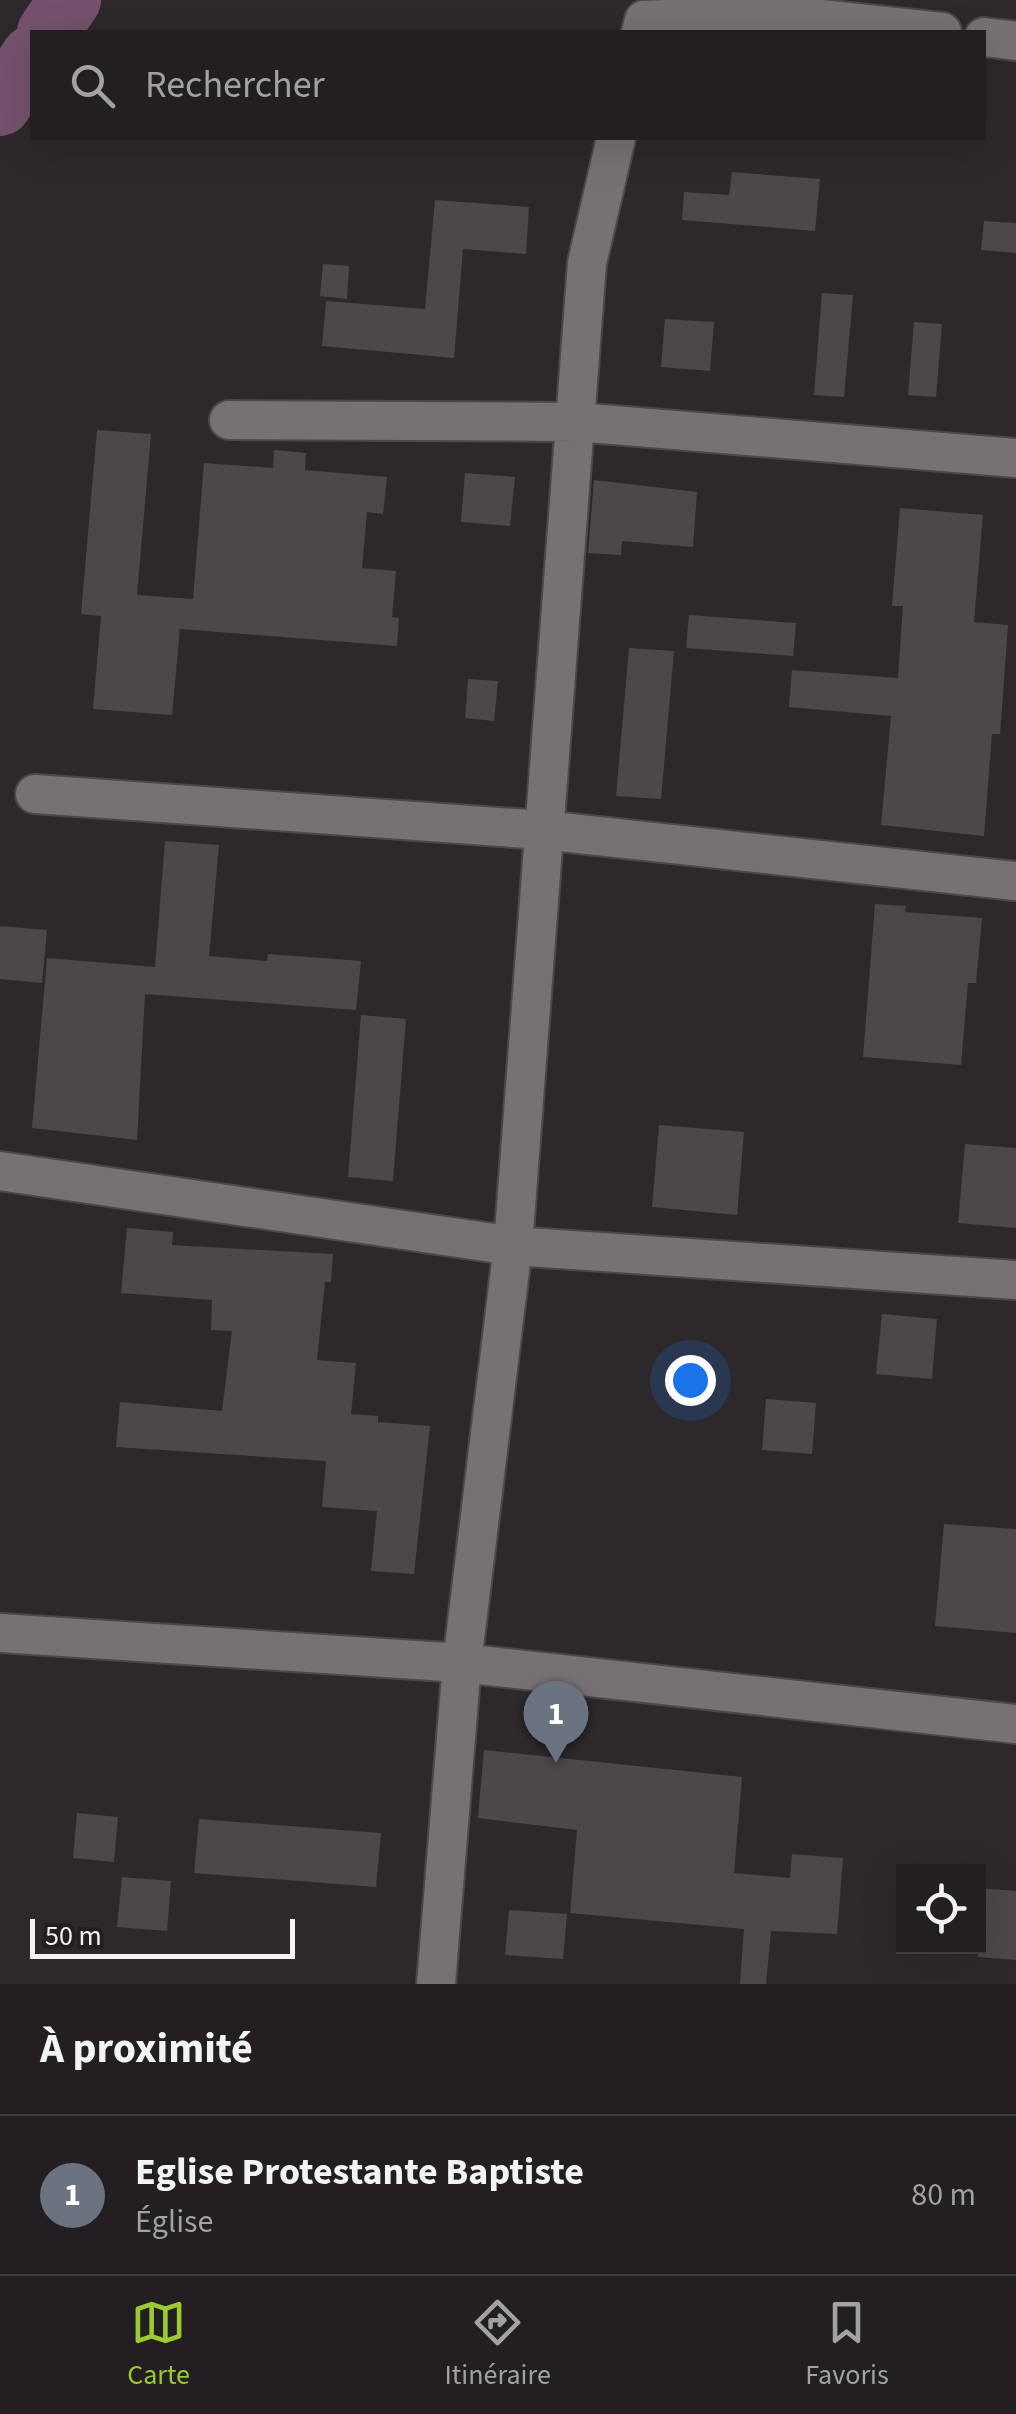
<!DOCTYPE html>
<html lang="fr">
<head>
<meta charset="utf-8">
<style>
	:root { --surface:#221e21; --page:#2a272a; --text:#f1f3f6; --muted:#a2a2a5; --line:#3f3c3f; --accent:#9dca30 }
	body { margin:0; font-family:"Source Sans 3",sans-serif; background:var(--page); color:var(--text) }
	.controls { position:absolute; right:30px; bottom:30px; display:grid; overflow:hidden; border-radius:0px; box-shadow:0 10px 40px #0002 }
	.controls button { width:90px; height:90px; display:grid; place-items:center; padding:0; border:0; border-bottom:2px solid var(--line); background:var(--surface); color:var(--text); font:50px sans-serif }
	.scale { position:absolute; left:30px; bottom:25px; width:265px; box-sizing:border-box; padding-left:10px; border:5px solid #f5f1f4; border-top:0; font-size:28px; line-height:35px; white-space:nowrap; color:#f5f1f4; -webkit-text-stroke:8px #241e22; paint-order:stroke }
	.you { position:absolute; left:690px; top:1380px; width:35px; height:35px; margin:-25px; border:8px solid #fff; border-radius:50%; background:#1a73e8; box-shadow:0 0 0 15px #1a73e833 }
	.badge { display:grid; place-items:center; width:65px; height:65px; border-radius:50%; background:var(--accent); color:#fff; font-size:32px; font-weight:700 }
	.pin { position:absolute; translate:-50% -82px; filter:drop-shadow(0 2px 5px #0008) }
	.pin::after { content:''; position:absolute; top:52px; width:35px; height:30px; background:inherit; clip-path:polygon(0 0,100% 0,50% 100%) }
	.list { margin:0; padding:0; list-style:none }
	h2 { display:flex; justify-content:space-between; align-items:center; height:130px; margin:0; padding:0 40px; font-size:42px }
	h2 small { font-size:32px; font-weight:400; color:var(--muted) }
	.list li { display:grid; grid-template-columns:65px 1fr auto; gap:30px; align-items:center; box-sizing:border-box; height:160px; padding:0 40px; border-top:2px solid var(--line) }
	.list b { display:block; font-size:38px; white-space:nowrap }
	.list p { margin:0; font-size:32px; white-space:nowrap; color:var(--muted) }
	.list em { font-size:32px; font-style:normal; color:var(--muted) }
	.icon { flex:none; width:55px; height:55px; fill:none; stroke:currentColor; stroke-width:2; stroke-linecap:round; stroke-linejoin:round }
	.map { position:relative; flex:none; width:1016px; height:1984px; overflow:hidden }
	.search { position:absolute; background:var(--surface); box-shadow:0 10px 40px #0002; left:30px; right:30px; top:30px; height:110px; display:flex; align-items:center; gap:25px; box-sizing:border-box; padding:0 35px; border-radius:0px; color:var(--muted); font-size:38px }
	.sheet { height:290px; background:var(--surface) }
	nav { display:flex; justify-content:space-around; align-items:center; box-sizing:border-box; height:140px; border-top:2px solid var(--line); background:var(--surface); font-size:28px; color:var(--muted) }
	nav a { display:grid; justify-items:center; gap:5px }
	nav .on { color:var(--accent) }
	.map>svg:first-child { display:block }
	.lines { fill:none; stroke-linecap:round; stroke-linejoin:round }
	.river { stroke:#74516c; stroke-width:62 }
	.building { fill:#4d474c }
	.street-casing { stroke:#4c474a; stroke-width:42 }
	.street { stroke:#777075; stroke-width:38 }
</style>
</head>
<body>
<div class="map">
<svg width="1016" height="1984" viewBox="0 0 1016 1984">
	<rect width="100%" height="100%" fill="#2d282c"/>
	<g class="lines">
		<path class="river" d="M48 32 70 0
			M0 105 32 56"/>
	</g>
	<path class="building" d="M732 172 820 179 815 231 682 220 684 192 729 195Z
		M435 200 529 207 526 254 463 249 454 358 322 346 326 301 425 309Z
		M984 221 1016 223V253L981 250Z
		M323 264 349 266 347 299 320 296Z
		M822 293 853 295 844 397 814 395Z
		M665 319 714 322 710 371 661 367Z
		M914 322 942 324 936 397 908 395Z
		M97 430 151 434 137 595 193 599 204 463 273 468 274 450 306 453 305 470 387 477 383 514 367 512 362 568 396 571 392 617 399 618 397 646 180 629 172 715 93 709 101 616 81 614Z
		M465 473 515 477 510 526 461 522Z
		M594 480 697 492 693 547 622 541 621 555 588 553Z
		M900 508 983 515 974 622 1008 625 1000 734H992L984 836 881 825 891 716 789 707 792 670 898 678 903 606H892Z
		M689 615 796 623 793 656 686 648Z
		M629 648 674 651 661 799 616 796Z
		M468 679 498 681 494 721 465 718Z
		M165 841 219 845 209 956 267 961 268 954 361 961 356 1010 145 994 137 1140 32 1128 47 958 155 967Z
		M875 904 906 906 905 912 982 918 976 983H968L961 1065 863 1057Z
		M0 926 47 930 42 983 0 979Z
		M361 1015 406 1019 393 1181 348 1177Z
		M659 1125 744 1132 737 1215 652 1207Z
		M965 1144 1016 1148V1228L958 1223Z
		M127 1228 173 1232 172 1245 333 1254 331 1282H325L317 1360 356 1363 351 1414 378 1416V1422L430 1426 414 1574 371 1571 377 1511 322 1507 326 1461 116 1447 120 1402 222 1411 232 1331 211 1330 212 1300 121 1293Z
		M882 1314 937 1319 932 1379 876 1374Z
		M766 1399 816 1403 812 1454 762 1450Z
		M944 1524 1016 1529V1633L935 1626Z
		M484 1750 742 1777 734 1873 790 1878 792 1854 843 1858 837 1934 771 1931 766 1984H740L744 1929 570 1913 577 1830 478 1818Z
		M77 1813 118 1817 114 1862 73 1858Z
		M199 1819 381 1833 376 1887 194 1873Z
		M122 1877 171 1881 167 1931 117 1927Z
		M978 1888 1016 1891V1960L978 1957Z
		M509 1910 567 1914 563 1959 505 1955Z"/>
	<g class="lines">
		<g class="street-casing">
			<path id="street" d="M641 32 644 20 775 14 942 32
				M984 37 1016 41
				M229 420 577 422 1016 458
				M35 794 542 830 1016 881
				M0 1171 513 1246 1016 1280
				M0 1633 462 1663 1016 1724
				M436 1984 462 1663 513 1246 587 263 616 138"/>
		</g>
		<use href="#street" class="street"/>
	</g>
</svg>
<div class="controls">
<button><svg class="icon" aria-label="locate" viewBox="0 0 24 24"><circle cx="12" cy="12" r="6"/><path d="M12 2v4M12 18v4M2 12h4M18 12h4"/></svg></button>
</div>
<div class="scale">50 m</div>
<div class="you"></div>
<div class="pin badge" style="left:556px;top:1763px;background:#6b7280">1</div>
<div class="search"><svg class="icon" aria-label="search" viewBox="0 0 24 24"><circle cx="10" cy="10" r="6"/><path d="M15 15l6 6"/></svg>Rechercher</div>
</div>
<section class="sheet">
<h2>À proximité<small></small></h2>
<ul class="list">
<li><span class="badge" style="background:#6b7280">1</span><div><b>Eglise Protestante Baptiste</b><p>Église</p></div><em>80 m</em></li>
</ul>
</section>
<nav>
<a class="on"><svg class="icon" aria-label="map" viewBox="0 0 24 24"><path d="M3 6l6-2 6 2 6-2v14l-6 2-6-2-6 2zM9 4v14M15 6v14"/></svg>Carte</a>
<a><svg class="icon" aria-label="directions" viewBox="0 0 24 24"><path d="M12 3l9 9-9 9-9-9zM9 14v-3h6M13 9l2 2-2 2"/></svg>Itinéraire</a>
<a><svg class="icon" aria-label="saved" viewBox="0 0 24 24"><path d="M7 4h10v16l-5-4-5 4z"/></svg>Favoris</a>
</nav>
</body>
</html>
